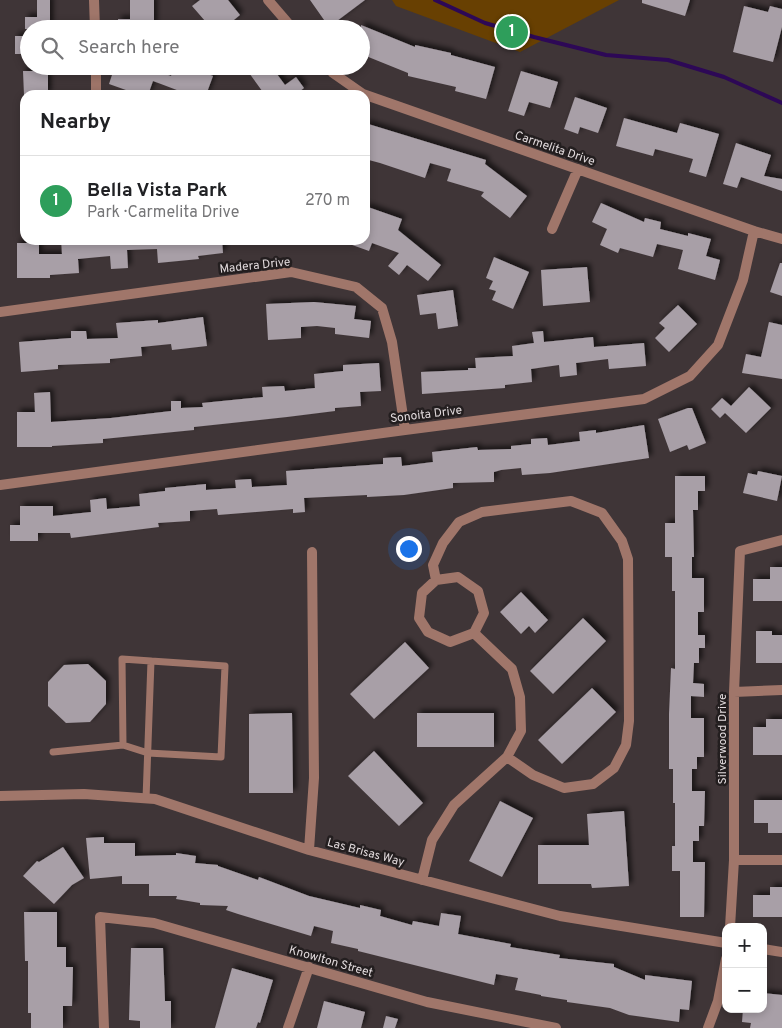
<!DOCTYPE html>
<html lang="en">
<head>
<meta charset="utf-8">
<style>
	:root { --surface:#fff; --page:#f2f2f2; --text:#202124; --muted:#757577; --line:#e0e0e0; --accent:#0b8043 }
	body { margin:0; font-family:Overpass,sans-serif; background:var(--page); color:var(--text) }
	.controls { position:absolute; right:15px; bottom:15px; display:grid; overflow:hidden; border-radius:10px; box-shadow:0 2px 8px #0003 }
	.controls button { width:45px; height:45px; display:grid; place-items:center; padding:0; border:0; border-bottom:1px solid var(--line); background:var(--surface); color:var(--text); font:25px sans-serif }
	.you { position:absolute; left:408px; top:548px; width:18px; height:18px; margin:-12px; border:4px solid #fff; border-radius:50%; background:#1a73e8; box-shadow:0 0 0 8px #1a73e833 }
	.badge { display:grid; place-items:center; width:32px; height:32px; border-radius:50%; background:var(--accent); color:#fff; font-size:16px; font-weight:700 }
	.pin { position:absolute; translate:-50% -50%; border:2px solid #fff; box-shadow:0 1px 5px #0006 }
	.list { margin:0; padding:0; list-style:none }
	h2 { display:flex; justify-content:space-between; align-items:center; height:65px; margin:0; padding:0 20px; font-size:21px }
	h2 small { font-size:16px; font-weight:400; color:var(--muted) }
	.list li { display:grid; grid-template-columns:32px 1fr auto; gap:15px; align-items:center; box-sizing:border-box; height:90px; padding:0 20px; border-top:1px solid var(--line) }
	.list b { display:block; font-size:19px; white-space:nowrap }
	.list p { margin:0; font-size:16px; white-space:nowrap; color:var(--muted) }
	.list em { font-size:16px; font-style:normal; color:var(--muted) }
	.icon { flex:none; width:28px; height:28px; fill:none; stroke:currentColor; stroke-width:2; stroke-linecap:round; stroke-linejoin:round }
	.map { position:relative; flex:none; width:782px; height:1028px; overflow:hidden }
	.search { position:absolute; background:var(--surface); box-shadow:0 2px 8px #0003; left:20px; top:20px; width:350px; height:55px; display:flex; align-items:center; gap:12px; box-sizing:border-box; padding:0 18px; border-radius:28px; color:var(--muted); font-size:19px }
	.panel { position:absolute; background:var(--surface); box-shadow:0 2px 8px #0003; left:20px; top:90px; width:350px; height:155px; border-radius:15px }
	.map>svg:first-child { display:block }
	.green { fill:#684002 }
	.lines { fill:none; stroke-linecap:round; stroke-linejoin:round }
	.stream { stroke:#2d0856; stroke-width:4 }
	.building { fill:#a89fa7; filter:url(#shadow) }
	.lane { stroke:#a0766a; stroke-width:7 }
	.street { stroke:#a0766a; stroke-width:10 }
	.labels { text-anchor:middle; stroke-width:5; stroke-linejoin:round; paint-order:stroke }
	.street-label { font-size:12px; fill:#e2dbdd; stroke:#231e1f }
</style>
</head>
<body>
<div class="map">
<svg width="782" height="1028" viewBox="0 0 782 1028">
	<defs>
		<filter id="shadow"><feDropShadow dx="3.5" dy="-3.5" stdDeviation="2.5" flood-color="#0009"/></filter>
	</defs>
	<rect width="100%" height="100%" fill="#3f3537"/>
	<path class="green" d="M392 0H619L520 52 396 6Z"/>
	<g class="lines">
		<path class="stream" d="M435 0 485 23 534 37 606 55 668 60 724 77 782 103"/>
	</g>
	<path class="building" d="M37 0H50V29H25V17H37Z
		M130 0H154V29H118V19H130Z
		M200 0H228L240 15 223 29H212L192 6Z
		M310 0H365L329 27Z
		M642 0H690L685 16 642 3Z
		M744 6 768 12 770 6 782 9V27L773 62 733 52Z
		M361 25 415 47V45L451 53V55L495 67 486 99 455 91 456 87 408 76V73L361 54Z
		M15 36H29V54H15Z
		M115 66H143L171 76 175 66H187L213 76 206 95H190L153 81 148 95H140L109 84Z
		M244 66H271L285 85 296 77 304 88 295 95H265Z
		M23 71H48V95H24Z
		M521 71 558 82 550 108 529 102 524 116 508 111Z
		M575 97 607 108 598 133 580 127 578 134 564 129Z
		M624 118 677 133 680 123 719 134 706 177 689 172 693 159 655 149 653 156 616 146Z
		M365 123 486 160 485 164 527 196 510 218 481 196 484 192 447 181 451 169 430 163 425 178 380 163 365 159Z
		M736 143 771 155 764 176 782 179V191L741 177 737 188 723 184Z
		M601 203 644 222 645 218 661 222 660 229 688 236V233L711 239 706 256 720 260 715 280 678 269 683 250 657 244 653 257 620 248 618 253 600 245 607 229 592 222Z
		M365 206 402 219 398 230 441 265 428 281 407 265 399 275 388 266 399 253 372 243 369 251 341 241 342 240H365Z
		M61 240H222L223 253 198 256 199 259 158 263 157 249 127 250 128 268 111 269 110 256 78 259 79 273 50 275V278H17V243H39V254H62Z
		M494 257 529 272 513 309 492 300 496 291 489 289 493 281 486 278Z
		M780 263H782V296L770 292Z
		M587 267 590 302 543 306 541 270Z
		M453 290 458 326 438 329 436 313 420 315 417 295Z
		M314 302 356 306 354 319 371 321 369 338 335 334V328L317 326 301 327V338L268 340 266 304Z
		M678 305 697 324 669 352 655 338 665 328 659 323Z
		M203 317 207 346 172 350 171 344 141 347 142 356 110 359V363L58 365V369L21 372 19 342 71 338V331H86L87 339 118 338 116 323 158 320V323Z
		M769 322 782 325V379L742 373 746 354 761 357Z
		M543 331 544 342 593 337 594 347 644 343 646 366 609 369 608 359 576 363 577 375 560 377 559 365 531 369 532 382 505 385V388L422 394 421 372 468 370V368H476L475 358 513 356 512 346 534 343 532 332Z
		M379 363 381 391 360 392 361 406 335 408V411L287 417 194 427V430L103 439V443L52 446V447H17V412H35L34 393 50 392 51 422 111 418 171 411V401H181V408L203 407 202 403 263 397 262 387 284 386 285 391 315 388 314 374 343 371V365Z
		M749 387 771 408 746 433 725 413 720 418 711 409 722 398 731 406Z
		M688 408H692L706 443 689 450 687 445 670 452 658 419Z
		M644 425 649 458 550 473 522 475 521 468 501 470 494 472V482L453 483V488L404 495 367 497V495L304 498 305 512 293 513V509L218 515 217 509 190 511V521L158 523 159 527 71 538 70 533H38V541H10V525H20V506H53V516L91 512 90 500 106 498 107 509 140 506 139 494 165 491V488L206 484V490L236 488 235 480 251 479 252 487 287 485 286 471 383 464V458L401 457 402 466 433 462 432 452 477 447 478 450 511 449V446L531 444V439L547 438 548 445 580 441 579 432 596 430V433Z
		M758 471 782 476 777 501 743 493 748 473 757 475Z
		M675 476H705V491H698V510H693L694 557H692V578H704V612H698V635H705V648H699V663H694L693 683 704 684V697L691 696V718H704V757H697V769H692V791H705L704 826H699V841H693V862H705L704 917H680V871H672V846H675V803H673V769H669V714L671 668 675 669V591H672V557H665V523H675Z
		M770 567H782V601H753V579H770Z
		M521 592 548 620 535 633 529 626 521 634 500 612Z
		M583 618 606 641 553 694 530 671Z
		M756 631H772V635H782V663H756Z
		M405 642 429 668 374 719 350 694Z
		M88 664 106 681V704L90 722 66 723 48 706V682L64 665Z
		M592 688 616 712 562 764 538 740Z
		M292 713 293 793H249V714Z
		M417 713H494V747H417Z
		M766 719H782V755H753V727H766Z
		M374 751 423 803 399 826 348 776Z
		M754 800H782V833H768V823H754Z
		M500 801 533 818 502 877 469 861Z
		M624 811 629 886 592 888 591 884H538V845H589L587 814Z
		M104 837V843H135V856L176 855V853L196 856 195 863 218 865V866L258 880 259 877 309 896 360 908V905L381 910 380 916 412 925 413 921 439 926 441 913 461 916 458 934 511 944 510 947 560 955 559 958 614 964V967L645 980V975L692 981 689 1010 680 1009 679 1022 629 1015 610 1008 567 1002V1000L541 996V995L515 990 518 978 496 974 494 985 358 951V949L331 943 333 931 314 926 311 936 238 914 226 910 228 906 200 905V903L176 899 177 896H149V884H122V876L90 879 86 838Z
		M63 847 84 878 72 885 54 904 23 876 37 861 39 862Z
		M770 887H782V917H753V895H770Z
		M24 912H57V947H66V967H73L72 1006H63V1028H31V1013H28V961H25Z
		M131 948H163L165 1001H171V1028H140V1021L129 1020Z
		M232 968 273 980 260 1023 258 1022 256 1028H215Z
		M763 993 782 995V1028H750L751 1023 742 1022 743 1009H763Z
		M324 1001 365 1012 361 1028H317Z
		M386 1016 398 1019 395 1028H383Z"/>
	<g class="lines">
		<path class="lane" d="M123 745 122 659 151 661
			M53 752 123 745 148 753 221 757 225 666 151 661 146 799"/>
		<path class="street" d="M94 0 95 29
			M268 0 293 29
			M96 66V95
			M327 66 333 73 363 94 754 231 782 239
			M552 229 578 169
			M0 312 291 272 356 287 382 308 392 342 405 430
			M0 485 405 430 644 399 690 376 718 345 743 280 754 231
			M458 577 478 591 484 613 474 633 450 642 428 632 419 618 422 593 436 580Z
			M436 580 433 565 443 543 459 522 482 512 571 501 602 513 622 541 628 559 629 721 626 745 614 768 593 784 564 788 533 775 507 757
			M734 692 782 690
			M0 796 84 794 155 799 309 850 560 916 726 943
			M309 850 314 778 312 552
			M734 860H782
			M422 880 432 840 454 805 507 757 521 731 520 697 512 669 474 633
			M730 927 734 860V692L740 551 782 540
			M763 949 782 952
			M104 1028 100 917 154 923 427 1002 556 1028
			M288 1028 309 967
			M708 1028 718 1001 726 959"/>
	</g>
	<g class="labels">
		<g class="street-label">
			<text transform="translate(555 148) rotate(19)" y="4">Carmelita Drive</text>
			<text transform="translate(255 265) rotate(-6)" y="4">Madera Drive</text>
			<text transform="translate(426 414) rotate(-7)" y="4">Sonoita Drive</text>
			<text transform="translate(722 739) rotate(-90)" y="4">Silverwood Drive</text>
			<text transform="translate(366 852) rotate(15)" y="4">Las Brisas Way</text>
			<text transform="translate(331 961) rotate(16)" y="4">Knowlton Street</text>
		</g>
	</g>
</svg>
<div class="controls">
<button>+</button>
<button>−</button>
</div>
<div class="you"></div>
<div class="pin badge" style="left:512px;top:32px;background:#2e9e5b">1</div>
<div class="search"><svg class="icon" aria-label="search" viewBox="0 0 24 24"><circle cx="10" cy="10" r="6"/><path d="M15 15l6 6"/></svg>Search here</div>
<section class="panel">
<h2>Nearby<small></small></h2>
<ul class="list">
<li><span class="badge" style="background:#2e9e5b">1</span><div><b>Bella Vista Park</b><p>Park · Carmelita Drive</p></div><em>270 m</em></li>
</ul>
</section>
</div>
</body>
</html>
